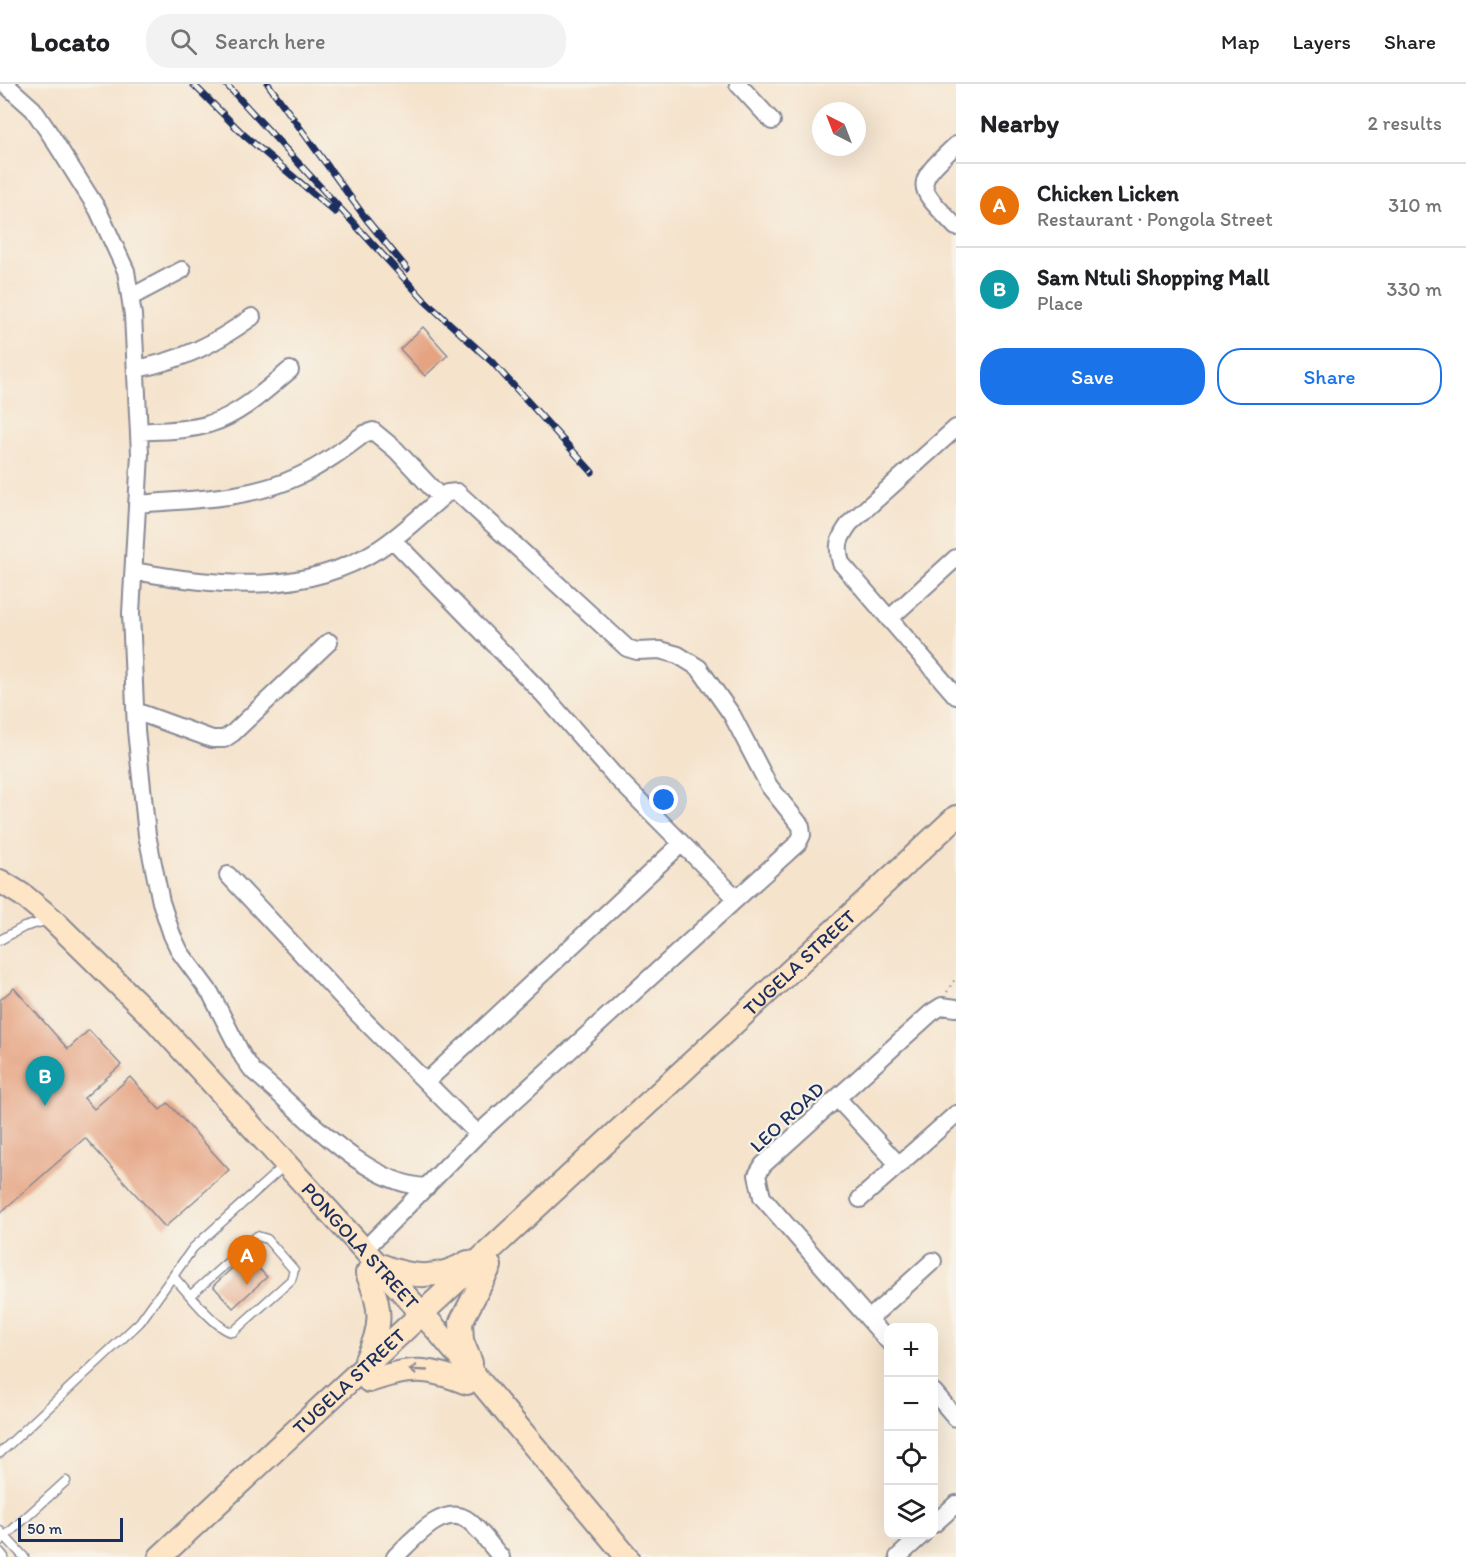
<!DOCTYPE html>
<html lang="en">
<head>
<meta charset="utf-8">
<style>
	:root { --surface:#fff; --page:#f2f2f2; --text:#202124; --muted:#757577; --line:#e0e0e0; --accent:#1a73e8 }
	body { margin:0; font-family:Itim,sans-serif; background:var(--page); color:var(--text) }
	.controls { position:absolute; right:18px; bottom:18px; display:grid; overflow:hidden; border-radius:12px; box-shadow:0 6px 24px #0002 }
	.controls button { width:54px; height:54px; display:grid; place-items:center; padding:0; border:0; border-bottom:2px solid var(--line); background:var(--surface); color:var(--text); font:30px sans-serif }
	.compass { position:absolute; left:812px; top:18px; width:54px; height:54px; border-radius:50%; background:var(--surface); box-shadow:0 6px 24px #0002; rotate:318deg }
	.scale { position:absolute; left:18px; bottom:15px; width:105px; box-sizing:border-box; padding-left:6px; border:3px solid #1b2f5e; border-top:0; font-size:16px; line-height:21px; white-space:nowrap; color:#1b2f5e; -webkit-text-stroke:4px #f7f3e8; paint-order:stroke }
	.you { position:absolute; left:664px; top:716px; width:21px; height:21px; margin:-15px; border:4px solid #fff; border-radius:50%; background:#1a73e8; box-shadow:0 0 0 9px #1a73e833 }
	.badge { display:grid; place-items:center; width:39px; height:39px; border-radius:50%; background:var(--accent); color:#fff; font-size:20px; font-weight:700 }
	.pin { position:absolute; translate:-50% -50px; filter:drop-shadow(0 2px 3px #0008) }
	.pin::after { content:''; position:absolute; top:32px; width:21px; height:18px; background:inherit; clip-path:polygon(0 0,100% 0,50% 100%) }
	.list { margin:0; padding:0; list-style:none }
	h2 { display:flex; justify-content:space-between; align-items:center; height:78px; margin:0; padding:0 24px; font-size:26px }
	h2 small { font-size:20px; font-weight:400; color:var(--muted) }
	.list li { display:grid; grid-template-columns:39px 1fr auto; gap:18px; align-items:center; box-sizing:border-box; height:84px; padding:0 24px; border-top:2px solid var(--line) }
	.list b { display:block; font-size:22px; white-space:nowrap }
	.list p { margin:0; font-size:20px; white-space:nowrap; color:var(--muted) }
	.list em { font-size:20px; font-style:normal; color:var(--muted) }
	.actions { display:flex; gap:12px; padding:18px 24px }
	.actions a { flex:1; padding:14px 0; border:2px solid var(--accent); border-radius:24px; text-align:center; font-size:21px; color:var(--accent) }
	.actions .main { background:var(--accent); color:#fff }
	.icon { flex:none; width:33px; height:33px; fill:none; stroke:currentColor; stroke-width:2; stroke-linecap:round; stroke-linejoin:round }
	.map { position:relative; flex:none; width:956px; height:1473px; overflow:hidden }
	header { display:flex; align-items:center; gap:36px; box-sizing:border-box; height:84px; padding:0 30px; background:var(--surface); border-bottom:2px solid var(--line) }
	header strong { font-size:28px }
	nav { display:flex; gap:33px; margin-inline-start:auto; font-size:21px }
	.search { width:420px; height:54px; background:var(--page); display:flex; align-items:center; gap:15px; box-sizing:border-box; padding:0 21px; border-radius:24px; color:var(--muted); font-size:22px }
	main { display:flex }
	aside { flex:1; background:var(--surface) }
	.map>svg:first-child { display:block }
	.building { fill:#e5a382 }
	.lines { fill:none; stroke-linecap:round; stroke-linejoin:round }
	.lane-casing { stroke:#888995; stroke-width:11 }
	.street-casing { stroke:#888995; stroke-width:20 }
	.secondary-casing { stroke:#888995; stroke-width:26 }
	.path { stroke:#888995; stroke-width:2; stroke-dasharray:1.5 4.5; stroke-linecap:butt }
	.lane { stroke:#fff; stroke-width:8 }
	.street { stroke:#fff; stroke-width:16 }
	.secondary { stroke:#fde5c5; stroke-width:22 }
	.rail-casing { stroke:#1b2f5e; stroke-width:7 }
	.rail { stroke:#f7f3e8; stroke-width:4.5; stroke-dasharray:14; stroke-linecap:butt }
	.oneway { stroke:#8c8a92 }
	.labels { text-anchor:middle; stroke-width:4.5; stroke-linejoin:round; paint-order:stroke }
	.street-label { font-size:20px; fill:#1b2f5e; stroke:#f7f3e8 }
</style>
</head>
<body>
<header>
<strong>Locato</strong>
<div class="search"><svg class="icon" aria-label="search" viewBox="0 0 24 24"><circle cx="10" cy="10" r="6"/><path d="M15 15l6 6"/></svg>Search here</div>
<nav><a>Map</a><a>Layers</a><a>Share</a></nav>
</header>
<main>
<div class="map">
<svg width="956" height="1473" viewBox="0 0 956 1473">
	<rect width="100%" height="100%" fill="#f7f3e8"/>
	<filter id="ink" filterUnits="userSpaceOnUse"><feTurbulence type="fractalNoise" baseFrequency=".0167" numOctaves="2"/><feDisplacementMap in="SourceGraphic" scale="12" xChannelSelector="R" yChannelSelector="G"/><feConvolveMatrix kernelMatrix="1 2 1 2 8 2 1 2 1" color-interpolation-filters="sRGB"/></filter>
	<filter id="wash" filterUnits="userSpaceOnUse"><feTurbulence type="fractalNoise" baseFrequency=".008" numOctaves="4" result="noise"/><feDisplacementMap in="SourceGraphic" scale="24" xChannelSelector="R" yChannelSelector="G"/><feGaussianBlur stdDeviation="1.35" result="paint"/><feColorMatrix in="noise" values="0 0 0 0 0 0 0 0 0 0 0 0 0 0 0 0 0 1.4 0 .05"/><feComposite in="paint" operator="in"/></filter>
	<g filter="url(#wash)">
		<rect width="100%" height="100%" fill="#f5e3cc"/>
		<g id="blocks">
			<path class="building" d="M423 243 448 271 425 292 400 265Z
				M14 904 68 965 89 946 121 981 84 1014 94 1025 130 993 160 1026 168 1019 229 1086 165 1143 85 1054 0 1129V916Z
				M246 1171 267 1193 233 1224 213 1202Z"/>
		</g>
	</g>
	<g filter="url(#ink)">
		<use href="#blocks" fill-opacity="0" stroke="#888995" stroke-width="1.5"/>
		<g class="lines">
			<g class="lane-casing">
				<path id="lane" d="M0 856 24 843 49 836
					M173 1192C184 1204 218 1248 233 1248L291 1196 294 1186 267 1155 257 1152 191 1211
					M0 1369 140 1238 193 1164 286 1080
					M0 1447 24 1473
					M0 1457 66 1397
					M0 1468 4 1473"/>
			</g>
			<g class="street-casing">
				<path id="street" d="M5 0 33 25 50 50 98 126 126 187 133 231 140 370 131 529 136 646 147 751 161 818 172 851 180 868 211 910 243 973 253 987C300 1025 364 1101 427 1103
					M738 0 772 37
					M956 61C912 102 916 101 956 143
					M131 213 182 186
					M137 285C184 275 213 261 252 233
					M956 344 850 439C839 454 836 461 841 479L956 612
					M139 348C162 346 187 347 209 340 240 331 266 306 290 286
					M137 420C191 415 249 416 299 392 323 381 344 365 364 350L373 347 396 366 441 414
					M393 456 543 610 613 690 736 814
					M134 487C217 502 303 513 379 465 404 449 424 428 447 409L457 408 627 564 637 567 660 566 678 571 699 584 732 631 769 702 801 742 802 751 798 759 478 1050 365 1165
					M889 535 956 474
					M135 627 212 655H224L233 649 329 558
					M228 791 357 929 478 1050
					M426 998 681 760
					M837 1014 898 1080
					M860 1115 956 1030
					M869 1235 933 1177
					M888 1257 762 1113 757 1091 763 1081 931 929 942 922 956 924
					M934 1308 956 1334
					M934 1440 956 1420
					M395 1473C412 1457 444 1417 469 1437 481 1447 491 1462 501 1473
					M898 1473 923 1450"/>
			</g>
			<g class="secondary-casing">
				<g id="secondary">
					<path id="s1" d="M0 797 24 812 52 835 157 938 436 1245 627 1473"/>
					<path d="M380 1181C411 1194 438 1196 468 1178"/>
					<path d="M366 1276C383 1242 382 1224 367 1189"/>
					<path d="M471 1279 462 1257 461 1238 490 1182"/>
					<path d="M369 1297C410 1283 427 1283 467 1299"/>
					<path id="s2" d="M160 1473 956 733"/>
				</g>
			</g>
			<path class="path" d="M947 908 956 893"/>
			<use href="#lane" class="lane"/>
			<use href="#street" class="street"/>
			<use href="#secondary" class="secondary"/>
			<g class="rail-casing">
				<path id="rail" d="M193 0 244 51 335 128
					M226 0 425 217 492 278 592 388
					M268 0 367 136 407 185"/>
			</g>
			<use href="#rail" class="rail"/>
		</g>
		<defs><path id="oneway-shaft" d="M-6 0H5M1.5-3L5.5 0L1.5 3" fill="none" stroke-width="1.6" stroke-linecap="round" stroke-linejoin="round" transform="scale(1.5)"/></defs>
		<use class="oneway" href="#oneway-shaft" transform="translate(418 1286) rotate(-177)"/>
	</g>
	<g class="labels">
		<g class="street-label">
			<text dy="7" stroke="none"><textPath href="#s2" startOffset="873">TUGELA STREET</textPath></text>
			<text transform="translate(787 1033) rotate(-43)" y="7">LEO ROAD</text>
			<text dy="7" stroke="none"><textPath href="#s1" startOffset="514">PONGOLA STREET</textPath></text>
			<text dy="7" stroke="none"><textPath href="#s2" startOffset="258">TUGELA STREET</textPath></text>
		</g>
	</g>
</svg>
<div class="controls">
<button>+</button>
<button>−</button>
<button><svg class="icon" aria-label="locate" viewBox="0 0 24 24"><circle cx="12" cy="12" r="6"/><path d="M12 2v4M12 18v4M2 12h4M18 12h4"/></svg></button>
<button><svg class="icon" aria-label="layers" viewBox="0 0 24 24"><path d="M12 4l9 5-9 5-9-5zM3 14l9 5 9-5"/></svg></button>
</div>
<svg class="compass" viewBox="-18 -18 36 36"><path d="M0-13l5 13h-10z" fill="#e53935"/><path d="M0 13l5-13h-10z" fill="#757577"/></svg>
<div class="scale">50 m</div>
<div class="you"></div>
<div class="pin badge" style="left:247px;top:1201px;background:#e8710a">A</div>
<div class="pin badge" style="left:45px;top:1022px;background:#0f9aa8">B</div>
</div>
<aside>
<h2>Nearby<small>2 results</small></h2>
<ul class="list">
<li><span class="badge" style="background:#e8710a">A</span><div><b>Chicken Licken</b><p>Restaurant · Pongola Street</p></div><em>310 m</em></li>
<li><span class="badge" style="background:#0f9aa8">B</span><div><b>Sam Ntuli Shopping Mall</b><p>Place</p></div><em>330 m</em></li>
</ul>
<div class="actions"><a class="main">Save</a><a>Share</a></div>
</aside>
</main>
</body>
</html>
